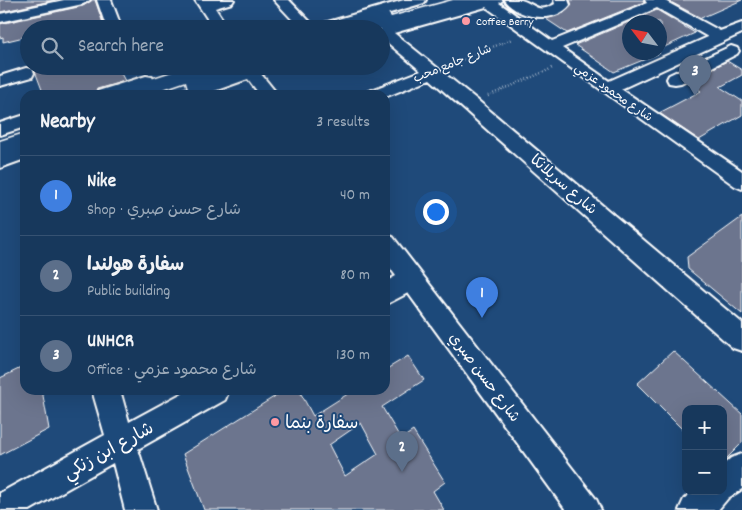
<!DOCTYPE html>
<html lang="en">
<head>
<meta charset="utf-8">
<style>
	:root { --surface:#17385c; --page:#244365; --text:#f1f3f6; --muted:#9eacbb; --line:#365272; --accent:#e69b98 }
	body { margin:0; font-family:Dekko,"Playpen Sans Arabic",sans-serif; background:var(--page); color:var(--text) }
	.controls { position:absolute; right:15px; bottom:15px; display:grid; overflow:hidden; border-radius:10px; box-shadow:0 5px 20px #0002 }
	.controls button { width:45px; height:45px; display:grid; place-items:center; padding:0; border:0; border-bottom:1px solid var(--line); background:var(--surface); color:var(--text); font:25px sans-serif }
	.compass { position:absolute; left:622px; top:15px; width:45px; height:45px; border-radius:50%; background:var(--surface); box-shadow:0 5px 20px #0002; rotate:302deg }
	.you { position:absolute; left:435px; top:211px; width:18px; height:18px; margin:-12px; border:4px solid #fff; border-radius:50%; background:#1a73e8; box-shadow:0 0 0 8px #1a73e833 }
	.badge { display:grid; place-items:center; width:32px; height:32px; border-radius:50%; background:var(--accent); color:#fff; font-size:16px; font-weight:700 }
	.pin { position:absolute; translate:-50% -41px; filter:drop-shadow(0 1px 2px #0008) }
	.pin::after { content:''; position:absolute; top:26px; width:18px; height:15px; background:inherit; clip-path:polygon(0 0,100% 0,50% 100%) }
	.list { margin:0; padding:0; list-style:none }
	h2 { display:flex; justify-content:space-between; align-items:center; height:65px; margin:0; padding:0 20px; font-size:21px }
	h2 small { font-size:16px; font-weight:400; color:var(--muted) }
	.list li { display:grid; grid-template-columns:32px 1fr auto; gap:15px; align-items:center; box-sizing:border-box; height:80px; padding:0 20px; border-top:1px solid var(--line) }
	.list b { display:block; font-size:19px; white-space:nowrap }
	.list p { margin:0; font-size:16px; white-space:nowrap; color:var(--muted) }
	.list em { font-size:16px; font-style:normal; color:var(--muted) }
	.icon { flex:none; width:28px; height:28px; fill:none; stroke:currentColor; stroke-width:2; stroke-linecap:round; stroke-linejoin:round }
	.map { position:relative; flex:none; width:742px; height:510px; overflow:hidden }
	.search { position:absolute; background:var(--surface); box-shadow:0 5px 20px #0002; left:20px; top:20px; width:370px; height:55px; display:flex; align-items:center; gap:12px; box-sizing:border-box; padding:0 18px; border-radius:28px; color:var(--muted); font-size:19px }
	.panel { position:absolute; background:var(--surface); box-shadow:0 5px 20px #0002; left:20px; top:90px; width:370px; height:305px; border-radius:15px }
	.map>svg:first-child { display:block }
	.building { fill:#6c748e; stroke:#fff; fill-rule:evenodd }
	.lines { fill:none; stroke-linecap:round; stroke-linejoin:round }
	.minor-casing { stroke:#fff; stroke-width:4 }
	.highway-casing { stroke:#fff; stroke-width:3 }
	.path { stroke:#fff; stroke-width:2.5; stroke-dasharray:0.5 2.5; stroke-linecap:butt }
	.minor { fill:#1f4a7a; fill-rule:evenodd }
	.highway { fill:#1f4a7a; fill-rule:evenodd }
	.poi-dot { fill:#ff9aa2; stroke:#1f4a7a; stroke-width:2 }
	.labels { text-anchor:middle; stroke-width:4; stroke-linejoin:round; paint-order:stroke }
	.far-poi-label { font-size:12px; fill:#fff; stroke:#1f4a7a; text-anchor:start }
	.far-street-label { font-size:12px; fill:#fff; stroke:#1f4a7a }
	.street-label { font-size:15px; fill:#fff; stroke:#1f4a7a }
	.near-poi-label { font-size:18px; fill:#fff; stroke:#1f4a7a; text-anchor:start }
	.near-street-label { font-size:18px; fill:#fff; stroke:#1f4a7a }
</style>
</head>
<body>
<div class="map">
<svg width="742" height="510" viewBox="0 0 742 510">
	<rect width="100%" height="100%" fill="#1f4a7a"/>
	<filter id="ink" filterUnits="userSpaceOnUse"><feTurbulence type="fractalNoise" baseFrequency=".02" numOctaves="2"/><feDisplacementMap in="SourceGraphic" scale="10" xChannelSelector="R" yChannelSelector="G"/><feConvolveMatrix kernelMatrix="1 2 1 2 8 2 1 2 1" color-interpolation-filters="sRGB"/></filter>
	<g filter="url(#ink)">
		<path class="building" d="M0 0H55L0 12Z
			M92 0H95L105 29H27L28 36 3 42V37L0 38V24L83 6Z
			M570 0H643L644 2 567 33 546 19 564 13 572 5Z
			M667 0H742L701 18Z
			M657 10 695 33 660 49V22H630V52L660 53 614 72 575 45Z
			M727 61 742 70V75L720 87 742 101V115L699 140 659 113 701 91 687 82Z
			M33 66H117L125 81 97 89 93 95H44Z
			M742 217V314L688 269 687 257Z
			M673 351 742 414V443L723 462V409H686V433L637 384Z
			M408 356 424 380 382 407 401 439 413 431 445 482 433 491 444 510H204L183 454 285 390H299L313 416 354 390H385V370ZM361 423 378 454 345 476 329 445Z
			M25 366V390H42L49 429 0 455V378Z"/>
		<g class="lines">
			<g class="minor-casing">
				<path id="minor" d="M64 0H90L83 4 0 22V14Z
					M97 0H111L122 29H107Z
					M195 0H234L232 3 215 8 229 29H214Z
					M274 0H289L314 26 404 0H426L424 3 336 29H301Z
					M480 0H503L499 3 552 41 647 3 645 0H663L720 31 742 23V33L621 89 742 171V189L735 186 486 7 394 33 476 99 742 323V351L733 348 430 79 385 97V95H366L369 91 421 71 381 37V29H376ZM657 8 708 37 609 81 562 48Z
					M504 0C509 0 516 0 521 0 537 5 537 14 555 4L554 0H568L570 5C554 25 518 18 504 0Z
					M731 46 737 48 739 51 737 54 681 83 675 84 669 83 667 79 669 75Z
					M238 66H277L275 69 261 74 278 95H260L248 79 203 95H177L180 91 241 70Z
					M26 68 32 69 34 73 32 77 0 86V76Z
					M146 76 152 77 154 81 152 85 121 95H95L98 91Z
					M25 115V127L0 135V123Z
					M25 145V159L0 168V154Z
					M385 235 393 237 420 272 596 499 601 510H566L408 293 385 305V282L396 276 385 261Z
					M92 390H120L129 422 188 390H229L225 400 138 449 157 510H125L113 463 30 510H0V493L105 435Z
					M742 454V489L728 498 718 510H679L684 499 693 491H723V465L731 458Z"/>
			</g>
			<g class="highway-casing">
				<path id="highway" d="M453 0H480L478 4 381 31V29H331L334 25 382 12 388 13 391 17Z
					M191 66H253L250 70 195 89 188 88 186 81 145 95H114L117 90Z
					M25 133V149L0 157V141Z"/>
			</g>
			<path class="path" d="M449 65 512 39
				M488 96 553 68"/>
			<use href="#minor" class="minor"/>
			<use href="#highway" class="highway"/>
		</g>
	</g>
	<g class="poi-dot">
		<circle cx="466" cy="21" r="5"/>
		<circle cx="275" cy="422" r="5"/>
	</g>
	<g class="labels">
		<g class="far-poi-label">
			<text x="476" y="25">Coffee Berry</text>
		</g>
		<g class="far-street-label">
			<text transform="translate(452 63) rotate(-22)" y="4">شارع جامع محب</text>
			<text transform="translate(614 92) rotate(35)" y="4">شارع محمود عزمي</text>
		</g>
		<g class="street-label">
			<text transform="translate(564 184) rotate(41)" y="5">شارع سريلانكا</text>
			<text transform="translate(485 377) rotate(53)" y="5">شارع حسن صبري</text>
		</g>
		<g class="near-poi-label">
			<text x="285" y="428">سفارة بنما</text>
		</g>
		<g class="near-street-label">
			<text transform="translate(108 450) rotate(-29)" y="6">شارع ابن زنكي</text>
		</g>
	</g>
</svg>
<div class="controls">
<button>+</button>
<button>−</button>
</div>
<svg class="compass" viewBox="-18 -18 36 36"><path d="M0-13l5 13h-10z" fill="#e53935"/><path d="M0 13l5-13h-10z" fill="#9eacbb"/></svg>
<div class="you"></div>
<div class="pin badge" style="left:482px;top:318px;background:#3f7fe0">1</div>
<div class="pin badge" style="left:402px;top:472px;background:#5c6f8a">2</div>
<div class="pin badge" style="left:695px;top:96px;background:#5c6f8a">3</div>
<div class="search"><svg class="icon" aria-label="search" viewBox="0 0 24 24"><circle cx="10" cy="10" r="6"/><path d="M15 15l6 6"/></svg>Search here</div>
<section class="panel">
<h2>Nearby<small>3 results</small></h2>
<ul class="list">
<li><span class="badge" style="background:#3f7fe0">1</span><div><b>Nike</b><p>Shop · شارع حسن صبري</p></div><em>40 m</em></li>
<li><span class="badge" style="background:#5c6f8a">2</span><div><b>سفارة هولندا</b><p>Public building</p></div><em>80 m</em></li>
<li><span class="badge" style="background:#5c6f8a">3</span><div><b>UNHCR</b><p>Office · شارع محمود عزمي</p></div><em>130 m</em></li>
</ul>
</section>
</div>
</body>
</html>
